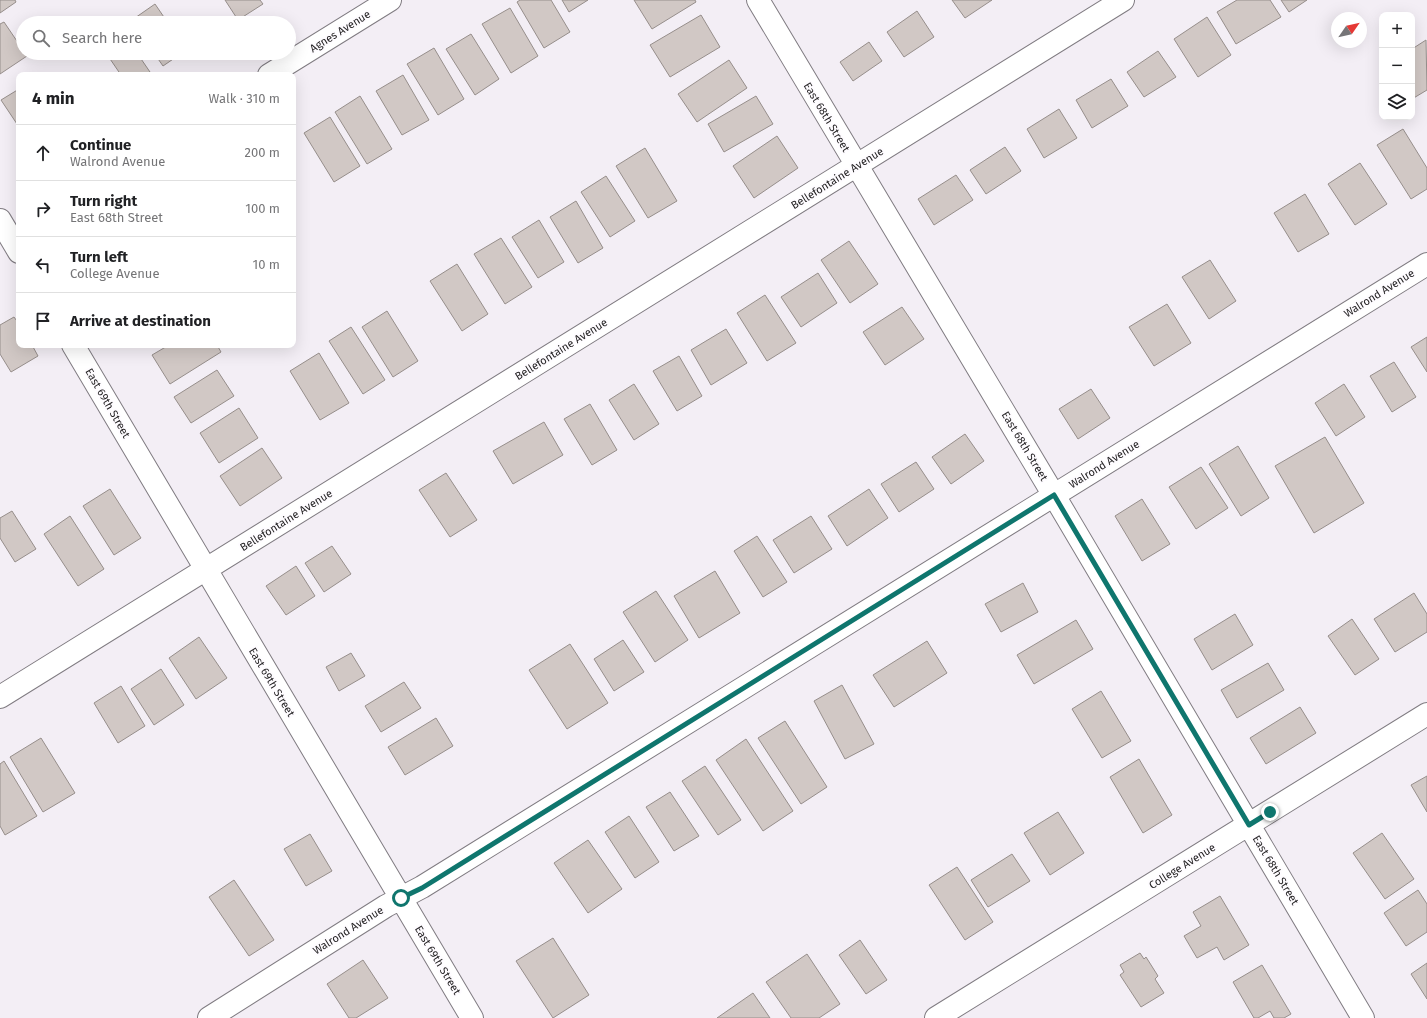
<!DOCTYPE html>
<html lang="en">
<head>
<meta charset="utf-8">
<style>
	:root { --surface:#fff; --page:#f6f6f6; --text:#202124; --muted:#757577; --line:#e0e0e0 }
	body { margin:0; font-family:"Fira Sans",sans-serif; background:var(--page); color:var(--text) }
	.controls { position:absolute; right:12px; top:12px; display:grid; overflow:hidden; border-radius:8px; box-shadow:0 4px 16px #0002 }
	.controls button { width:36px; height:36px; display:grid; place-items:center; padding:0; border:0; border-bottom:1px solid var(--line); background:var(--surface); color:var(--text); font:20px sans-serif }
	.compass { position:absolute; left:1331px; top:12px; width:36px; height:36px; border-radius:50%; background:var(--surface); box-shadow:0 4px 16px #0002; rotate:56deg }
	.stop { position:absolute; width:12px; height:12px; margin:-9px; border:3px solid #0f766e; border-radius:50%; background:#fff }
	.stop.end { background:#0f766e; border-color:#fff; box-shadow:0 1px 4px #0008 }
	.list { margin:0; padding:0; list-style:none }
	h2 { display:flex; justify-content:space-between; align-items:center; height:52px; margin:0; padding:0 16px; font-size:17px }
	h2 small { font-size:13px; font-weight:400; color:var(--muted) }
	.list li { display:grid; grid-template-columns:26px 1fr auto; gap:12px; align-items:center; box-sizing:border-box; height:56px; padding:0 16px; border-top:1px solid var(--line) }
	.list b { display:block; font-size:15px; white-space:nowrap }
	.list p { margin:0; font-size:13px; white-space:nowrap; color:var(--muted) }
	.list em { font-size:13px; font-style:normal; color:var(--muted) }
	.icon { flex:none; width:22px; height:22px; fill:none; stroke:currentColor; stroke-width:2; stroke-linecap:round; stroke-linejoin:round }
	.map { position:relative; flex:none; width:1427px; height:1018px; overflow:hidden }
	.search { position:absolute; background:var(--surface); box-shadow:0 4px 16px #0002; left:16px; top:16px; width:280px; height:44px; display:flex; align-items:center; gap:10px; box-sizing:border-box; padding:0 14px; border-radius:22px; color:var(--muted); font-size:15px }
	.panel { position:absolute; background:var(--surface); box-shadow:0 4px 16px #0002; left:16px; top:72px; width:280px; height:276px; border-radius:8px }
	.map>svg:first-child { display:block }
	.building { fill:#d1c8c5; stroke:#968e8b }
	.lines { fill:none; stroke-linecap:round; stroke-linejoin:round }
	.street-casing { stroke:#807c82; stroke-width:24 }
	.street { stroke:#fff; stroke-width:22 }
	.route { stroke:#0f766e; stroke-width:5 }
	.labels { text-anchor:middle; stroke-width:4; stroke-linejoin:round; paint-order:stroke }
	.street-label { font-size:11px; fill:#252325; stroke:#fefcff }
</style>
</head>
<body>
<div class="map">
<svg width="1427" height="1018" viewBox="0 0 1427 1018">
	<rect width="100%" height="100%" fill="#f3eef5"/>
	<path class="building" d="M0 0H15L16 2 0 13Z
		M225 0H260L263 4 238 20Z
		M520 0H551L570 32 544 48 517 2Z
		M562 0H588L569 12Z
		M634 0H695L696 2 652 29Z
		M952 0H992L965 18Z
		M1237 0H1270L1281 17 1236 44 1217 12Z
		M1281 0H1307L1289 12Z
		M155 4 168 23H134L132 20Z
		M510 8 538 56 511 73 482 24Z
		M917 11 934 37 904 57 887 32Z
		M701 15 720 47 670 77 650 45Z
		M1207 17 1231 55 1198 77 1174 39Z
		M4 22 23 50V53L27 56 0 74V24Z
		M471 34 499 79 475 95 446 49Z
		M1426 40 1427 90 1412 99V49Z
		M869 42 882 61 853 81 840 62Z
		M434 48 464 99 438 115 407 64Z
		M1158 51 1176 77 1144 97 1127 72Z
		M106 53H137L150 72 146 75H121Z
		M154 53H182L163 66Z
		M729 60 747 88 697 122 678 94Z
		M403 75 429 120 402 135 376 91Z
		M1111 79 1128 106 1092 128 1076 100Z
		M19 89V123L17 124 1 100Z
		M360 96 392 149 367 164 335 112Z
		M756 96 773 124 724 152 708 124Z
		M1059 109 1077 138 1044 158 1027 129Z
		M330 117 360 166 334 182 304 133Z
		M1403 129 1427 168V189L1411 199 1377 145Z
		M777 136 798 168 754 198 733 166Z
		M1005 147 1021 171 986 194 970 170Z
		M645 148 677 201 648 218 616 166Z
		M1360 163 1387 204 1355 225 1328 184Z
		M956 175 973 200 934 225 918 199Z
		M606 176 635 221 610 237 581 192Z
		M1305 194 1329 234 1298 252 1274 213Z
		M576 201 603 248 578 263 550 217Z
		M539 220 564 262 538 278 512 237Z
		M501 238 532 287 505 304 474 254Z
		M849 241 878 284 850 303 821 260Z
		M1210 260 1236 301 1209 319 1182 277Z
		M457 264 488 314 462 331 430 281Z
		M818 273 837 303 801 327 781 297Z
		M765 295 796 343 767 361 737 313Z
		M1167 304 1191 343 1154 366 1129 327Z
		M902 307 924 339 885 365 863 332Z
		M387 311 418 361 393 377 362 327Z
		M14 317 19 324V345H32L38 356 11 372 0 354V325Z
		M351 327 385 380 363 394 329 341Z
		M726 329 747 363 711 385 691 350Z
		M1427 337V372L1411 347Z
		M169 345H217L221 352 170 384 152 355Z
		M319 353 349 403 320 420 290 371Z
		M679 356 702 396 677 411 653 371Z
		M1394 362 1416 397 1392 412 1370 376Z
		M217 370 234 396 191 423 174 397Z
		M634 384 659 424 634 440 609 400Z
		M1344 384 1365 417 1336 436 1315 403Z
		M1091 389 1110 418 1078 439 1059 409Z
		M590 404 617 450 592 465 564 419Z
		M239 408 258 438 219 463 200 433Z
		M544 422 563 455 513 484 493 451Z
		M965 434 984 461 951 484 932 457Z
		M1325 437 1364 503 1314 533 1275 466Z
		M1238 446 1269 498 1241 516 1209 464Z
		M262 448 282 478 240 506 220 476Z
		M916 462 934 489 899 512 881 484Z
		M1201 467 1228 508 1196 529 1169 487Z
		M446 473 477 520 450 537 419 490Z
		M110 489 141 538 114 555 83 506Z
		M869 489 888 518 847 546 828 516Z
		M1142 499 1170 544 1142 561 1115 516Z
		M12 511 36 549 15 562 0 538V518Z
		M70 516 104 569 78 586 44 534Z
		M811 516 832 549 794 573 773 540Z
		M757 536 787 582 763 597 734 551Z
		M332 546 351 574 324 592 305 563Z
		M296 566 315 596 286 615 266 586Z
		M715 571 740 613 699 638 674 596Z
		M1023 583 1038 612 1001 632 985 604Z
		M656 591 688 640 655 662 623 612Z
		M1414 593 1427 614V632L1395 652 1374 619Z
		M1235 614 1253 645 1212 670 1194 639Z
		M1352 619 1379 659 1355 675 1328 636Z
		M1076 620 1093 649 1034 684 1017 655Z
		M199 637 227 678 196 699 169 658Z
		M623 640 644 672 614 691 594 659Z
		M927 641 947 673 894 707 873 675Z
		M570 644 608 703 567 729 529 670Z
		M351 653 365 676 339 691 326 667Z
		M1268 663 1284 690 1237 718 1221 690Z
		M161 669 184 705 154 725 131 689Z
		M404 682 421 708 381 732 365 706Z
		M842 685 874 744 845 759 814 701Z
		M121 686 145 726 118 743 94 703Z
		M1101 691 1131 741 1102 758 1072 709Z
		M1300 707 1316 733 1266 764 1250 738Z
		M436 718 453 746 405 775 388 747Z
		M785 721 827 787 801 804 758 738Z
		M41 738 75 793 43 812 10 757Z
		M746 739 793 811 763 831 716 760Z
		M1139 759 1172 815 1143 833 1110 777Z
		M4 761 37 816 5 835 0 826V764Z
		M705 766 741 820 718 835 682 781Z
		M1427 776V812L1411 785Z
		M670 792 699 836 674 851 646 807Z
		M1058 812 1084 853 1050 875 1024 833Z
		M629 816 659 862 635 878 605 832Z
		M1382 833 1414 879 1385 899 1353 853Z
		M310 834 332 871 306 886 284 849Z
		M588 840 622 889 588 913 554 863Z
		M1012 854 1030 881 988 907 971 880Z
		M957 867 993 922 965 940 929 885Z
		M234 880 274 940 249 956 209 897Z
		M1418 890 1427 904V932L1406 946 1384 913Z
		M1220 896 1249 945 1224 960 1217 947 1197 958 1184 936 1201 926 1193 912Z
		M553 938 589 995 553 1018 516 961Z
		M860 940 887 980 866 994 839 955Z
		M1140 953 1144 959 1146 957 1158 976 1155 979 1164 993 1141 1007 1120 975 1124 972 1120 965Z
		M807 954 840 1004 819 1018H791L766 982Z
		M363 960 388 998 356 1018H349L327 984Z
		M1427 963V999L1411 974Z
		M1262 965 1291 1014 1284 1018H1274L1270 1011 1258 1018H1254L1233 982Z
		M753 993 770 1018H717Z"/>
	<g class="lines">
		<g class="street-casing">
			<path id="street" d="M758 0 1065 514 1363 1018
				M269 75 390 0
				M0 220 19 252
				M73 345 472 1018
				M0 697 1123 0
				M209 1018 386 906 422 887 1427 264
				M936 1018 1427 714"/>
		</g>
		<use href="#street" class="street"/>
	</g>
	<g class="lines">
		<path class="route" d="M401 898 422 888 1054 495 1249 825 1270 812"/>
	</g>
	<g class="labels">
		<g class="street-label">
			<text transform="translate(340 31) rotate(-32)" y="4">Agnes Avenue</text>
			<text transform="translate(827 117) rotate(59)" y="4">East 68th Street</text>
			<text transform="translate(837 178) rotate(-32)" y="4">Bellefontaine Avenue</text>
			<text transform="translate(1379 293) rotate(-32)" y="4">Walrond Avenue</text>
			<text transform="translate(561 349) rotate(-32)" y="4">Bellefontaine Avenue</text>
			<text transform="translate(108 403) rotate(60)" y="4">East 69th Street</text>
			<text transform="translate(1025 446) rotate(59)" y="4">East 68th Street</text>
			<text transform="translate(1104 464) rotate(-32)" y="4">Walrond Avenue</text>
			<text transform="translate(286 520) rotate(-32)" y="4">Bellefontaine Avenue</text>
			<text transform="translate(272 682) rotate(59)" y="4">East 69th Street</text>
			<text transform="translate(1182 866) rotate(-32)" y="4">College Avenue</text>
			<text transform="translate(1276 870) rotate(59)" y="4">East 68th Street</text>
			<text transform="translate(348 930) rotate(-32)" y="4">Walrond Avenue</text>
			<text transform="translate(438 960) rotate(59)" y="4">East 69th Street</text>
		</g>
	</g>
</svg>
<div class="controls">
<button>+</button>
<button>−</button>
<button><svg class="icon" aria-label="layers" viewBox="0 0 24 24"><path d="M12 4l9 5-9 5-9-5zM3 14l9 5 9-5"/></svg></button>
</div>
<svg class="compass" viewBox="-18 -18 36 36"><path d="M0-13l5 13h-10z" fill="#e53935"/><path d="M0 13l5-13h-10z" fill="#757577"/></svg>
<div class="stop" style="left:401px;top:898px"></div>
<div class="stop end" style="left:1270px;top:812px"></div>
<div class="search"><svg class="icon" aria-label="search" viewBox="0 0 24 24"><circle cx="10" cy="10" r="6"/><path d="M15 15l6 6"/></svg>Search here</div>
<section class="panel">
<h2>4 min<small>Walk · 310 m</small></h2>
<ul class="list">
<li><svg class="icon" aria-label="ahead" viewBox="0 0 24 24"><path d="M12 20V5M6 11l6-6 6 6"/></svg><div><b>Continue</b><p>Walrond Avenue</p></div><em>200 m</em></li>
<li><svg class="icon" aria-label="right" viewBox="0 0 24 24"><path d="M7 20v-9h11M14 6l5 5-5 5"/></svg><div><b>Turn right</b><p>East 68th Street</p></div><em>100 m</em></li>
<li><svg class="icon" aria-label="left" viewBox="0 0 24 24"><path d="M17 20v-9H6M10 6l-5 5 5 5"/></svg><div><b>Turn left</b><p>College Avenue</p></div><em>10 m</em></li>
<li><svg class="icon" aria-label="arrive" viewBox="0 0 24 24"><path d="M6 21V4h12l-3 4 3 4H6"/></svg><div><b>Arrive at destination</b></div></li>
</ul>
</section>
</div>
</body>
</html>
